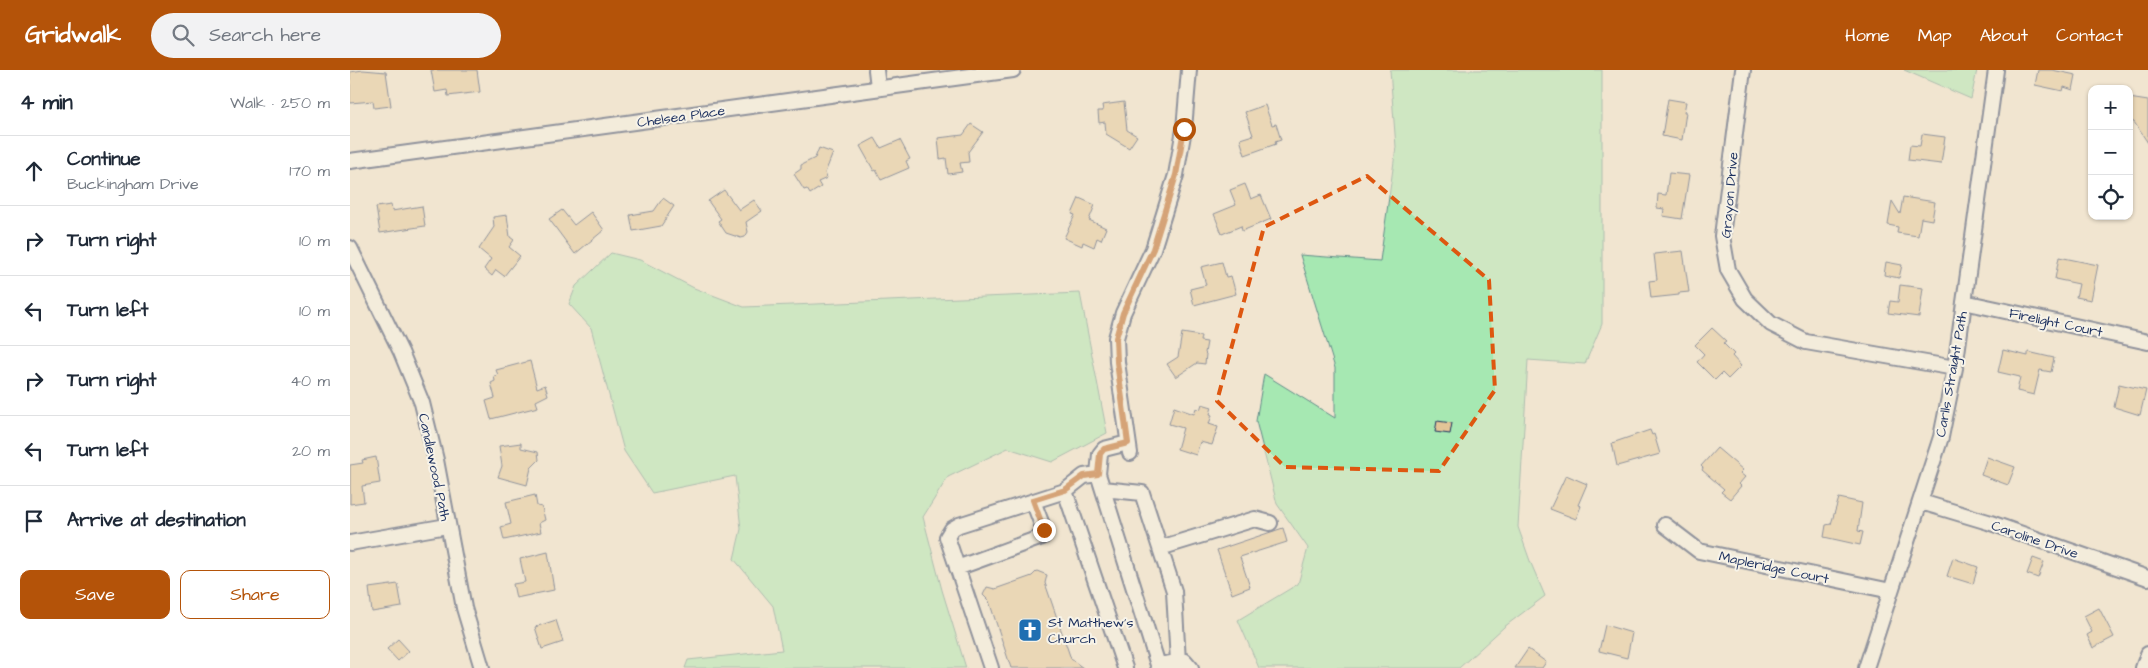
<!DOCTYPE html>
<html lang="en">
<head>
<meta charset="utf-8">
<style>
	:root { --surface:#fff; --page:#f2f2f3; --text:#1f2937; --muted:#747a83; --line:#e0e1e3; --accent:#b45309 }
	body { margin:0; font-family:"Architects Daughter",sans-serif; background:var(--page); color:var(--text) }
	.controls { position:absolute; right:15px; top:15px; display:grid; overflow:hidden; border-radius:10px; box-shadow:0 1px 4px #0004 }
	.controls button { width:45px; height:45px; display:grid; place-items:center; padding:0; border:0; border-bottom:1px solid var(--line); background:var(--surface); color:var(--text); font:25px sans-serif }
	.stop { position:absolute; width:15px; height:15px; margin:-11px; border:4px solid #b45309; border-radius:50%; background:#fff }
	.stop.end { background:#b45309; border-color:#fff; box-shadow:0 1px 5px #0008 }
	.list { margin:0; padding:0; list-style:none }
	h2 { display:flex; justify-content:space-between; align-items:center; height:65px; margin:0; padding:0 20px; font-size:21px }
	h2 small { font-size:16px; font-weight:400; color:var(--muted) }
	.list li { display:grid; grid-template-columns:32px 1fr auto; gap:15px; align-items:center; box-sizing:border-box; height:70px; padding:0 20px; border-top:1px solid var(--line) }
	.list b { display:block; font-size:19px; white-space:nowrap }
	.list p { margin:0; font-size:16px; white-space:nowrap; color:var(--muted) }
	.list em { font-size:16px; font-style:normal; color:var(--muted) }
	.actions { display:flex; gap:10px; padding:15px 20px }
	.actions a { flex:1; padding:11px 0; border:1px solid var(--accent); border-radius:10px; text-align:center; font-size:18px; color:var(--accent) }
	.actions .main { background:var(--accent); color:#fff }
	.icon { flex:none; width:28px; height:28px; fill:none; stroke:currentColor; stroke-width:2; stroke-linecap:round; stroke-linejoin:round }
	.map { position:relative; flex:none; width:1798px; height:598px; overflow:hidden }
	header { display:flex; align-items:center; gap:30px; box-sizing:border-box; height:70px; padding:0 25px; background:var(--accent); color:#fff }
	header strong { font-size:24px }
	nav { display:flex; gap:28px; margin-inline-start:auto; font-size:18px }
	.search { width:350px; height:45px; background:var(--page); display:flex; align-items:center; gap:12px; box-sizing:border-box; padding:0 18px; border-radius:28px; color:var(--muted); font-size:19px }
	main { display:flex }
	aside { flex:1; background:var(--surface) }
	.map>svg:first-child { display:block }
	.green { fill:#a6e8b2; stroke:#608c88 }
	.building { fill:#e3c597; stroke:#1b2f5e }
	.lines { fill:none; stroke-linecap:round; stroke-linejoin:round }
	.minor-casing { stroke:#1b2f5e; stroke-width:18 }
	.minor { stroke:#f7f3e8; stroke-width:14 }
	.route { stroke:#b45309; stroke-width:6 }
	.marked { fill:none; stroke:#de5710; stroke-width:4; stroke-dasharray:10 6; stroke-linejoin:round }
	.labels { text-anchor:middle; stroke-width:4; stroke-linejoin:round; paint-order:stroke }
	.street-label { font-size:14px; fill:#1b2f5e; stroke:#f7f3e8 }
	.poi-label { font-size:14px; fill:#1b2f5e; stroke:#f7f3e8; text-anchor:start }
</style>
</head>
<body>
<header>
<strong>Gridwalk</strong>
<div class="search"><svg class="icon" aria-label="search" viewBox="0 0 24 24"><circle cx="10" cy="10" r="6"/><path d="M15 15l6 6"/></svg>Search here</div>
<nav><a>Home</a><a>Map</a><a>About</a><a>Contact</a></nav>
</header>
<main>
<aside>
<h2>4 min<small>Walk · 250 m</small></h2>
<ul class="list">
<li><svg class="icon" aria-label="ahead" viewBox="0 0 24 24"><path d="M12 20V5M6 11l6-6 6 6"/></svg><div><b>Continue</b><p>Buckingham Drive</p></div><em>170 m</em></li>
<li><svg class="icon" aria-label="right" viewBox="0 0 24 24"><path d="M7 20v-9h11M14 6l5 5-5 5"/></svg><div><b>Turn right</b></div><em>10 m</em></li>
<li><svg class="icon" aria-label="left" viewBox="0 0 24 24"><path d="M17 20v-9H6M10 6l-5 5 5 5"/></svg><div><b>Turn left</b></div><em>10 m</em></li>
<li><svg class="icon" aria-label="right" viewBox="0 0 24 24"><path d="M7 20v-9h11M14 6l5 5-5 5"/></svg><div><b>Turn right</b></div><em>40 m</em></li>
<li><svg class="icon" aria-label="left" viewBox="0 0 24 24"><path d="M17 20v-9H6M10 6l-5 5 5 5"/></svg><div><b>Turn left</b></div><em>20 m</em></li>
<li><svg class="icon" aria-label="arrive" viewBox="0 0 24 24"><path d="M6 21V4h12l-3 4 3 4H6"/></svg><div><b>Arrive at destination</b></div></li>
</ul>
<div class="actions"><a class="main">Save</a><a>Share</a></div>
</aside>
<div class="map">
<svg width="1798" height="598" viewBox="0 0 1798 598">
	<rect width="100%" height="100%" fill="#f1e5d0"/>
	<filter id="ink" filterUnits="userSpaceOnUse"><feTurbulence type="fractalNoise" baseFrequency=".02" numOctaves="2"/><feDisplacementMap in="SourceGraphic" scale="10" xChannelSelector="R" yChannelSelector="G"/><feConvolveMatrix kernelMatrix="1 2 1 2 8 2 1 2 1" color-interpolation-filters="sRGB"/></filter>
	<g filter="url(#ink)">
		<path class="green" d="M1040 0H1252V254L1235 294 1178 290 1168 457 1180 491 1195 526 1154 557 1109 598H909L888 550 948 514 958 478 927 434 906 351 914 304 985 348V298L950 185 1030 191 1046 77Z
			M1554 0H1627L1621 29Z
			M261 183 290 190 344 218 394 237 730 223 757 363 702 392 658 378 598 407 573 447 592 520 616 598H335L338 590 432 580 423 536 384 489 391 459 385 406 302 423 274 381 241 258 219 234 226 216Z"/>
		<path class="building" d="M13 0 36 2 41 36 24 38 23 31 0 33V2Z
			M81 0H127L130 22 98 26 97 20 85 22Z
			M1688 0H1702L1726 5 1723 20 1714 17 1713 21 1685 15Z
			M1779 28 1798 31V73L1784 52 1779 51Z
			M1318 29 1336 32 1334 42H1336L1332 70 1312 66Z
			M774 32 777 60 787 66 779 78 756 64 755 52 749 53 748 41H753L752 35Z
			M915 35 922 55 926 54 931 70 925 72 926 74 895 85 890 69 903 65 895 42Z
			M621 54 633 62 618 82 619 92 610 93 612 102 598 104 596 88 590 89 588 68 613 65Z
			M1572 64 1595 67 1591 94 1558 90 1560 75 1570 76Z
			M525 68 531 78 550 70 560 89 556 91 559 98 531 110 526 100 524 101 510 76Z
			M469 78 483 83 475 103 477 108 468 112 471 117 460 124 457 119 454 120 444 104 451 99V95L465 88Z
			M1319 103 1339 105 1332 149 1313 146 1314 139 1307 138 1308 124 1316 125Z
			M895 114 901 129 911 125 921 149 892 161 891 156 872 164 864 144 886 135 880 120Z
			M374 120 389 140 404 130 412 141 396 152 398 162 395 167 391 168 376 163 368 151 371 149 358 131Z
			M1553 127 1585 132 1582 150 1571 148 1568 166 1547 163 1548 157 1538 155 1542 131 1550 144Z
			M313 128 324 136 311 156 283 161 280 145 304 141Z
			M729 128 745 135 739 150 756 158 751 170 747 168 744 177 733 172 732 176 714 168 725 145 722 144Z
			M41 135 42 141 72 136 75 156 30 163 26 137Z
			M212 140 224 155 241 142 254 160 225 184 199 149Z
			M157 145 160 167 164 170 159 177 170 186 154 206 146 200 142 206 134 199 141 189 129 179 144 157 143 147Z
			M1333 181 1339 222 1329 223V225L1301 228 1299 211 1307 210 1304 184Z
			M1709 187 1748 195 1741 230 1726 227 1729 214 1705 209Z
			M872 192 876 207 881 206 886 224 844 235 840 219 856 215 851 197Z
			M1536 192 1552 195 1549 208 1534 205Z
			M1550 215 1573 218 1569 247 1538 243 1540 231 1548 232Z
			M1362 258 1376 271 1373 273 1384 284 1382 286 1391 296 1378 309 1372 303 1365 310 1347 292 1354 284 1345 275Z
			M832 263 851 266 850 271 857 272 855 283 856 284 855 294 847 293 826 307 817 294 828 287Z
			M1653 280 1678 286V282L1704 288 1701 302 1690 300 1684 325 1667 321 1670 307 1648 302Z
			M180 291 187 318 195 315 198 325 186 331 188 337 141 349 136 331 145 328 141 313 145 311 144 306 148 305 146 300Z
			M1769 314 1796 320 1790 345 1764 337Z
			M852 334 862 337 860 344 862 345 859 354 868 357 862 375 850 372 846 385 827 379 833 358 819 354 824 337 844 344 846 338 850 340Z
			M1087 351 1102 353 1100 364 1085 362Z
			M1300 360 1302 365 1304 364 1310 384 1267 396 1262 373Z
			M171 373V378L188 382 189 390 181 398 177 415 148 407 152 396 149 376Z
			M1367 378 1393 400 1390 403 1395 407 1389 414 1391 416 1380 429 1371 422 1374 419 1352 400 1353 398 1351 396Z
			M26 387 30 413 12 416 14 432 0 434V395L13 393 12 390Z
			M1637 387 1665 397 1658 415 1631 405Z
			M1216 405 1237 414 1228 435 1231 436 1226 449 1200 439Z
			M185 425 187 436 192 437 195 450 189 453 191 462 154 470 151 457 161 454 156 432Z
			M1489 428 1512 433 1508 461 1513 462 1510 475 1474 467 1476 455 1481 454Z
			M933 458 937 472 890 487 900 517 882 524 867 480Z
			M198 482 204 520 166 528 163 514 175 512 170 489Z
			M1603 488 1628 497 1623 514 1597 506Z
			M1683 488 1694 492 1688 508 1677 504Z
			M687 501 697 505 695 513 721 589 733 598H661L639 531 633 525 637 517 645 519 682 506Z
			M48 514 52 537 22 542 19 518Z
			M1749 538 1764 567 1743 578 1737 565 1742 562 1734 546Z
			M206 550 213 572 192 579 185 557Z
			M1255 555 1282 563 1277 588 1249 581Z
			M48 569 59 581 48 591 37 579Z
			M1178 579 1196 592 1192 598H1165Z"/>
		<g class="lines">
			<g class="minor-casing">
				<path id="minor" d="M526 0 528 17
					M1393 0 1372 166 1378 200 1395 229 1421 254 1456 272 1605 298
					M0 91 663 0
					M0 178 51 282 72 333 86 390 114 538 132 598
					M1614 232 1798 272
					M780 383 767 292 766 268 773 243 803 179 826 105 834 59 839 0
					M748 404 750 384 754 379 778 373
					M753 419 792 423 824 521 828 592
					M715 421 734 406 748 404 808 595 835 591 841 598
					M1571 432 1638 452 1798 508
					M1315 455 1349 481 1541 521
					M0 473 97 456
					M810 478 905 449 920 453
					M607 498 692 467 694 460 683 431
					M641 598 597 467 602 459 609 455 715 421 775 598
					M1516 598 1591 367 1605 298 1646 0
					M1793 598 1798 584"/>
			</g>
			<use href="#minor" class="minor"/>
		</g>
	</g>
	<g class="lines" filter="url(#ink)">
		<path class="route" d="M694 460 683 430 715 420 734 406 748 404 750 384 754 379 778 373 767 292 766 268 773 243 803 179 826 105 834 59"/>
	</g>
	<path d="M0 0H1798V598H0ZM1017 106 1139 210 1145 320 1089 401 935 397 867 331 914 157Z" fill="#f1e5d0" fill-opacity=".55" fill-rule="evenodd"/>
	<path class="marked" d="M1017 106 1139 210 1145 320 1089 401 935 397 867 331 914 157Z"/>
	<defs>
		<g id="church-square" transform="scale(1.25)"><rect x="-9" y="-9" width="18" height="18" rx="4" fill="#1f6fb2" stroke="#f7f3e8"/><path d="M-1.2-6h2.4v3.5h3.3v2.4h-3.3V6h-2.4V-.1h-3.3v-2.4h3.3Z" fill="#fff"/></g>
	</defs>
	<g fill-rule="evenodd">
		<use href="#church-square" x="680" y="560"/>
	</g>
	<g class="labels">
		<g class="street-label">
			<text transform="translate(331 46) rotate(-8)" y="5">Chelsea Place</text>
			<text transform="translate(1379 125) rotate(-85)" y="5">Grayon Drive</text>
			<text transform="translate(1706 252) rotate(12)" y="5">Firelight Court</text>
			<text transform="translate(1601 304) rotate(-80)" y="5">Carlls Straight Path</text>
			<text transform="translate(85 397) rotate(78)" y="5">Candlewood Path</text>
			<text transform="translate(1685 469) rotate(19)" y="5">Caroline Drive</text>
			<text transform="translate(1424 497) rotate(12)" y="5">Mapleridge Court</text>
		</g>
		<g class="poi-label">
			<text x="698" y="557">St Matthew's<tspan x="698" dy="16">Church</tspan></text>
		</g>
	</g>
</svg>
<div class="controls">
<button>+</button>
<button>−</button>
<button><svg class="icon" aria-label="locate" viewBox="0 0 24 24"><circle cx="12" cy="12" r="6"/><path d="M12 2v4M12 18v4M2 12h4M18 12h4"/></svg></button>
</div>
<div class="stop" style="left:834px;top:59px"></div>
<div class="stop end" style="left:694px;top:460px"></div>
</div>
</main>
</body>
</html>
